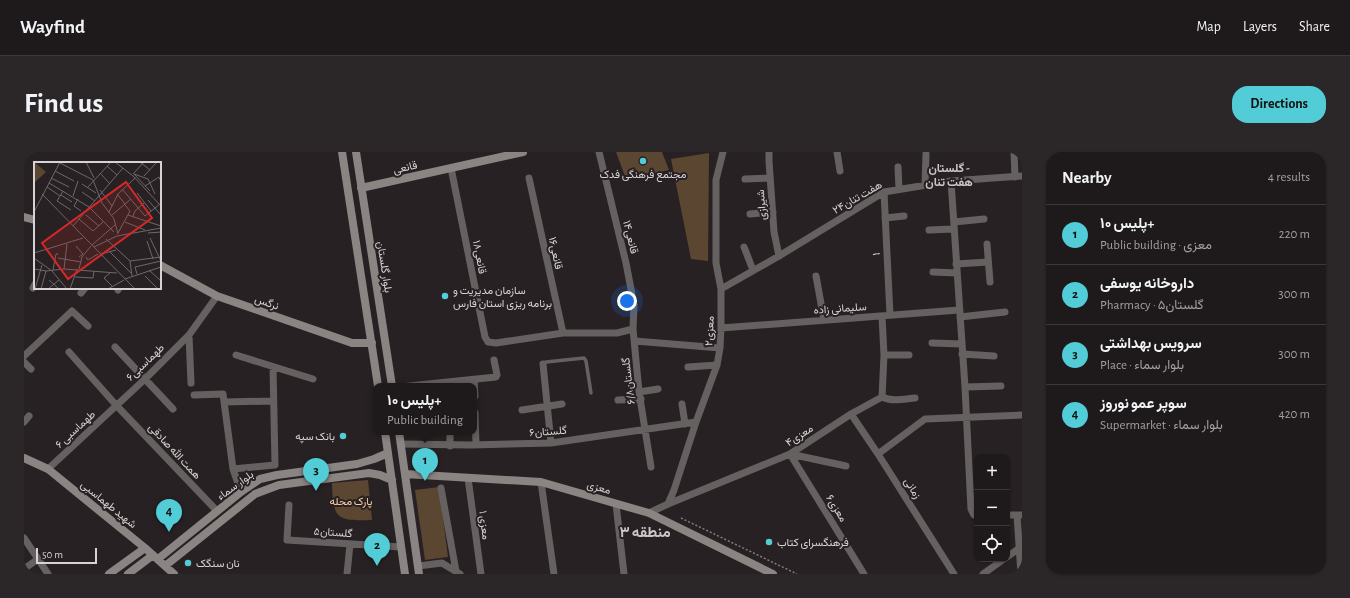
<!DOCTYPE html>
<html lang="en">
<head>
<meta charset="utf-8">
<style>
	:root { --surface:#1e191a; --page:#2b2627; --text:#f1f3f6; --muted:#a1a0a2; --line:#3c3839; --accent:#52ccd6 }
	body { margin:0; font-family:"Alegreya Sans",Vazirmatn,sans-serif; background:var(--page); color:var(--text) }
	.controls { position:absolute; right:12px; bottom:12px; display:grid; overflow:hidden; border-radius:8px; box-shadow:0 1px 3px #0004 }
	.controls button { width:36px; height:36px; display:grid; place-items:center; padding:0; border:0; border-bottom:1px solid var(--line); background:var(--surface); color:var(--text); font:20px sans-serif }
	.scale { position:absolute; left:12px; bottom:10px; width:61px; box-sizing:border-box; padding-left:4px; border:2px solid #d7d3d4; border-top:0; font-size:11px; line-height:14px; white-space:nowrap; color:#d7d3d4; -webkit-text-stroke:3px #282123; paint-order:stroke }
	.you { position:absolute; left:603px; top:149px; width:14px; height:14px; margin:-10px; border:3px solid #fff; border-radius:50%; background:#1a73e8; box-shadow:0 0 0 6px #1a73e833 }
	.badge { display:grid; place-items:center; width:26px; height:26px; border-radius:50%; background:var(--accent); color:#111; font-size:13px; font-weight:700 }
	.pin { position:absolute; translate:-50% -33px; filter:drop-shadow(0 1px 2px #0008) }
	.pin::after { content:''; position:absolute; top:21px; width:14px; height:12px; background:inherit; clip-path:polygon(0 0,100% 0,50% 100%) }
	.popup { position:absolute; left:349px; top:231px; width:104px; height:52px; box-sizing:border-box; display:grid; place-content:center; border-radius:8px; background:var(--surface); filter:drop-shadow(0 1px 3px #0005); font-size:13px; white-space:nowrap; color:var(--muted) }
	.popup b { font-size:15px; color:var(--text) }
	.popup::after { content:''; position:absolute; left:50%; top:100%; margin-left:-8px; border:8px solid transparent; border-top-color:var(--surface) }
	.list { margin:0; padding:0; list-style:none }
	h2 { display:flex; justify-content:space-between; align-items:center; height:52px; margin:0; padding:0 16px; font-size:17px }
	h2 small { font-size:13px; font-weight:400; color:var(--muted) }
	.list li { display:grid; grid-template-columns:26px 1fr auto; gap:12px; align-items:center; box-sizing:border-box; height:60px; padding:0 16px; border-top:1px solid var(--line) }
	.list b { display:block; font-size:15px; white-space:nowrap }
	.list p { margin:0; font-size:13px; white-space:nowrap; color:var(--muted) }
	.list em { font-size:13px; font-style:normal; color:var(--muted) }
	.icon { flex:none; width:22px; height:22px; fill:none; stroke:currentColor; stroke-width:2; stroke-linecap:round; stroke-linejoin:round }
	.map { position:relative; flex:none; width:998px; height:422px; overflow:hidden; border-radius:16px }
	header { display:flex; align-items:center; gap:24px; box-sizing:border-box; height:56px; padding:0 20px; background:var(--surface); border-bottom:1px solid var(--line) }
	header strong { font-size:19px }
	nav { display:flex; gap:22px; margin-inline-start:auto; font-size:14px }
	.intro { display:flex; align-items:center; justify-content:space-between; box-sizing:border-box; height:96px; padding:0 24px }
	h1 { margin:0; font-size:28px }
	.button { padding:10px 18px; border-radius:16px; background:var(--accent); color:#111; font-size:14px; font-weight:700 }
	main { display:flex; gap:24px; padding:0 24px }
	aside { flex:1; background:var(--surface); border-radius:16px; box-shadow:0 1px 3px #0004 }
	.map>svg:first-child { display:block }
	.green { fill:#5b4631 }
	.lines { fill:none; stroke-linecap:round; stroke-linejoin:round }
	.path { stroke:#837d7f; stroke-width:1.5; stroke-dasharray:2 2; stroke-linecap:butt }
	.lane { stroke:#656160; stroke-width:3.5 }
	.street { stroke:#656160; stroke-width:7 }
	.secondary { stroke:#8a8483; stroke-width:8 }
	.poi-dot { fill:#52ccd6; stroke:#282123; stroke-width:1.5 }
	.labels { text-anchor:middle; stroke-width:4; stroke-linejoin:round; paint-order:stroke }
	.street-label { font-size:11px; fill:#d7d3d4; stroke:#282123 }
	.poi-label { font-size:11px; fill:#d7d3d4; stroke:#282123; text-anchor:start }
	.park-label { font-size:11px; fill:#fbcea2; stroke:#282123 }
	.neighbourhood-label { font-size:12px; font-weight:bold; fill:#cec5c7; stroke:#282123 }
	.district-label { font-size:15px; font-weight:bold; fill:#cec5c7; stroke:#282123 }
	.inset-road { fill:none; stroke:#6e686a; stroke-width:1 }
	.view { fill:#d62828; fill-opacity:0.15; stroke:#d62828; stroke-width:2 }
	.inset-edge { fill:none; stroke:#d7d3d4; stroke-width:2 }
</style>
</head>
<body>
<header>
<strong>Wayfind</strong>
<nav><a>Map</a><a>Layers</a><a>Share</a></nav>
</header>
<div class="intro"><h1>Find us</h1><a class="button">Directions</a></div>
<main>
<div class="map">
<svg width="998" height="422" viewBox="0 0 998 422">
	<rect width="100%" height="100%" fill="#282123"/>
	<path class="green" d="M592 0H638L645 18 602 27Z
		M685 1V2L684 109 667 107 647 7Z
		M344 328 348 368C312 369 309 367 308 331Z
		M415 335 424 405 401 408 391 338Z"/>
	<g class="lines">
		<path class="path" d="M657 366 773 422"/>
		<path class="lane" d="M519 212 522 210 560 206 562 209 567 241"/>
		<path class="street" d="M575 0 602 111 610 153 609 177 615 240 627 315
			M745 0V9L750 80 755 104
			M813 0 816 19
			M990 0 991 25
			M874 15 875 37
			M427 16 461 185 464 190 472 191 539 181H593L609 177
			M505 26 539 181
			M721 27 746 26
			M927 29 941 235 947 357 950 363 953 364
			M901 33 902 2
			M860 40 866 163
			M726 62 749 60
			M861 66 880 64
			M930 70 960 67
			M905 78 930 77
			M963 92 966 130
			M720 95 729 118
			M932 112 964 110
			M909 120 933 121
			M792 124 800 168
			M9 136 11 132
			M697 137 755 104 860 40 927 29 998 24
			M94 138 95 136
			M57 141 61 136
			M936 165 981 160
			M697 176 935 158
			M165 183 167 231
			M611 189 696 196
			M908 191 938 192
			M91 195 149 257
			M45 200 92 253 193 359
			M938 202 970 204
			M212 203 289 227
			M860 203H885
			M0 204 48 159 64 174
			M0 210 7 217
			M519 212 527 291
			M664 215 693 213
			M450 228 451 244
			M385 234 472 225 473 223 470 208
			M941 235 977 234
			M615 240 634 237
			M170 243 199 242 209 317 217 340
			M858 245C868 250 880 247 891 246
			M594 248 617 247
			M200 250 249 249
			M658 252 661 272
			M498 258 538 252
			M451 261 452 293
			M827 262 854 302 930 422
			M0 270 5 264
			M377 292 447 293 527 291 672 270
			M426 294V280
			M766 302 840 422
			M766 302 822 314
			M854 302 901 267 998 263
			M24 317 121 227 165 183 193 144
			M209 317 251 313 249 215
			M444 326 457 422
			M517 330 530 422
			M417 336 432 419
			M592 352 600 422
			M644 352 650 338 672 270 693 213 696 196 697 176V137L692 111V28L699 0
			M265 353 263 388 377 395
			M625 361 644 352 766 302 827 262 858 245 860 203 858 164
			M983 363H998
			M993 363 997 422
			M0 386 24 422
			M983 405 994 397
			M394 414 418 411 436 422
			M0 417 14 407
			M323 422 326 392
			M959 422 980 407"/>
		<path class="secondary" d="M318 0 354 234
			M332 0 368 234
			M337 36 499 0
			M0 65 11 68
			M136 113 193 144 328 191H348
			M361 280 381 422
			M375 280 395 422
			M0 306 24 317 121 396 150 422
			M381 322 517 330 625 361 749 422
			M134 407 217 340 236 327 253 323 333 312 350 307 364 301
			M141 414 231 342 255 333 345 321 356 323 368 328
			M85 422 121 396
			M104 422 129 403"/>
	</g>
	<g class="poi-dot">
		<circle cx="619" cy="9" r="4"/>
		<circle cx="421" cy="144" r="4"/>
		<circle cx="319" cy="284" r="4"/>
		<circle cx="745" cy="390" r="4"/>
		<circle cx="164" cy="411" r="4"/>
	</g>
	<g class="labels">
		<g class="street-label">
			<text transform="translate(381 15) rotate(-13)" y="4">قانعی</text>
			<text transform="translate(833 45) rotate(-30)" y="4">هفت تنان۲۴</text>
			<text transform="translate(737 53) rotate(-94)" y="4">شیرازی</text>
			<text transform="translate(607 85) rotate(76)" y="4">۱۴قانعی</text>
			<text transform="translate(532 101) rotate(78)" y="4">۱۶قانعی</text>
			<text transform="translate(852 102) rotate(-93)" y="4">۱</text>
			<text transform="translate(456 105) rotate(79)" y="4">۱۸قانعی</text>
			<text transform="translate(361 115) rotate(81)" y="4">بلوار گلستان</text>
			<text transform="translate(243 150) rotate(19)" y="4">نرگس</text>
			<text transform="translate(816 156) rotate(-4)" y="4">سلیمانی زاده</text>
			<text transform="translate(685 179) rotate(-87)" y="4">۲معزی</text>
			<text transform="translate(121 210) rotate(-44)" y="4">۶طهماسبی</text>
			<text transform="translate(604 229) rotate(-97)" y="4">۶/۸گلستان</text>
			<text transform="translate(51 277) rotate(-43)" y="4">۶ طهماسبی</text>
			<text transform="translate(524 279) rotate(-4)" y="4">گلستان۶</text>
			<text transform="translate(775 283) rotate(-33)" y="4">۴معزی</text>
			<text transform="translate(151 299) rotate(47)" y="4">همت الله صادقی</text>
			<text transform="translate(211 333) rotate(-36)" y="4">بلوار سماء</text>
			<text transform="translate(575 335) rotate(16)" y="4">معزی</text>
			<text transform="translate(889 336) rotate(58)" y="4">زمانی</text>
			<text transform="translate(85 352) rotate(39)" y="4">شهید طهماسبی</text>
			<text transform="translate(813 356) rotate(58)" y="4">۶معزی</text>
			<text transform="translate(461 373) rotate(83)" y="4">معزی ۱</text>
			<text transform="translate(309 380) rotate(4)" y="4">گلستان۵</text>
		</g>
		<g class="poi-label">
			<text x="619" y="26" text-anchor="middle">مجتمع فرهنگی فدک</text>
			<text x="429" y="142">سازمان مدیریت و<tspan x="429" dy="13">برنامه ریزی استان فارس</tspan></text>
			<text x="311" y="288" text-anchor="end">بانک سپه</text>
			<text x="753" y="394">فرهنگسرای کتاب</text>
			<text x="172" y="415">نان سنگک</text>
		</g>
		<g class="park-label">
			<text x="327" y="353">پارک محله</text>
		</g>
		<g class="neighbourhood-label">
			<text x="925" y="20">گلستان -<tspan x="925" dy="14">هفت تنان</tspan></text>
		</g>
		<g class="district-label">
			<text x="621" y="385">منطقه ۳</text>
		</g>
	</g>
	<g transform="translate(10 10)">
		<rect width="127" height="127" fill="#282123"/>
		<path d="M0 0 12 10 0 21Z" fill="#5b4631"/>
		<path class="inset-road" d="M52 0 60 16M81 0 99 14 127 44M106 0 116 8M26 1 59 18M73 4 83 13M21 9 40 19M66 11 76 22M99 11 116 29M100 11 110 0M100 12 114 17 121 32M110 14 123 0M17 16 35 25M59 18 68 41 80 57 84 72M15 21 55 45 80 70M48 22 62 31M111 24 125 15 127 20M13 25 26 34M54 25 77 0M88 27 111 54 126 42M66 28 78 44M29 29 23 39 37 48M48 30 61 39M103 31 117 49M8 32 101 127M83 32 91 42M27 33 38 40M39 34 44 19M44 37 40 44 47 49M114 38 126 52M0 50 26 0M75 50 84 32 101 16M52 53 65 64M78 53 97 37M94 53 127 64M99 54 101 49 110 41M45 57 59 69 70 59M91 60 111 68M39 64 89 6M84 71 96 49 91 43M114 71 127 70M116 76 127 99M72 77 96 99M113 79 119 97M58 83 81 63M42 84 49 92 45 95M60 85 83 74 127 66M76 90 97 111M0 91 49 76M67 92 82 88M52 95 54 98 64 92M0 96 18 109 33 127M24 96 47 100M96 99 127 95M96 99 98 114M0 107 12 109 30 107 83 111M30 107 33 82M45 107 48 95 57 84M19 108 22 92H24M115 108 127 119M76 111 70 116 78 124M103 112 101 105 127 99M111 114 123 126M41 115 59 116 60 109M91 117 127 105M15 118 25 127M1 127 8 103M7 127 12 109M14 127 25 118M36 127 43 107M74 127 90 118"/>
		<path class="view" d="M92 20 118 56 34 117 8 81Z"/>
		<rect width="127" height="127" class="inset-edge"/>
	</g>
</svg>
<div class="controls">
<button>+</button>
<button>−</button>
<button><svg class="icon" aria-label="locate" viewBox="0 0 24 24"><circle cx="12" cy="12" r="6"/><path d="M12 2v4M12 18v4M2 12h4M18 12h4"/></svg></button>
</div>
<div class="scale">50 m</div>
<div class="you"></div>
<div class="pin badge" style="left:401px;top:329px">1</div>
<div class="popup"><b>پلیس ۱۰+</b>Public building</div>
<div class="pin badge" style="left:353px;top:414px">2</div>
<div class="pin badge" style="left:292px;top:339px">3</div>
<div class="pin badge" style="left:145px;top:380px">4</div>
</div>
<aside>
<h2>Nearby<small>4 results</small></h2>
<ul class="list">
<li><span class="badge">1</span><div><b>پلیس ۱۰+</b><p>Public building · معزی</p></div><em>220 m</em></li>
<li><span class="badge">2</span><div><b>داروخانه یوسفی</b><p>Pharmacy · گلستان۵</p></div><em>300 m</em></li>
<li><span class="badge">3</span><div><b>سرویس بهداشتی</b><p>Place · بلوار سماء</p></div><em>300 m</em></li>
<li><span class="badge">4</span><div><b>سوپر عمو نوروز</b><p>Supermarket · بلوار سماء</p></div><em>420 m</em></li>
</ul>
</aside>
</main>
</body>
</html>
